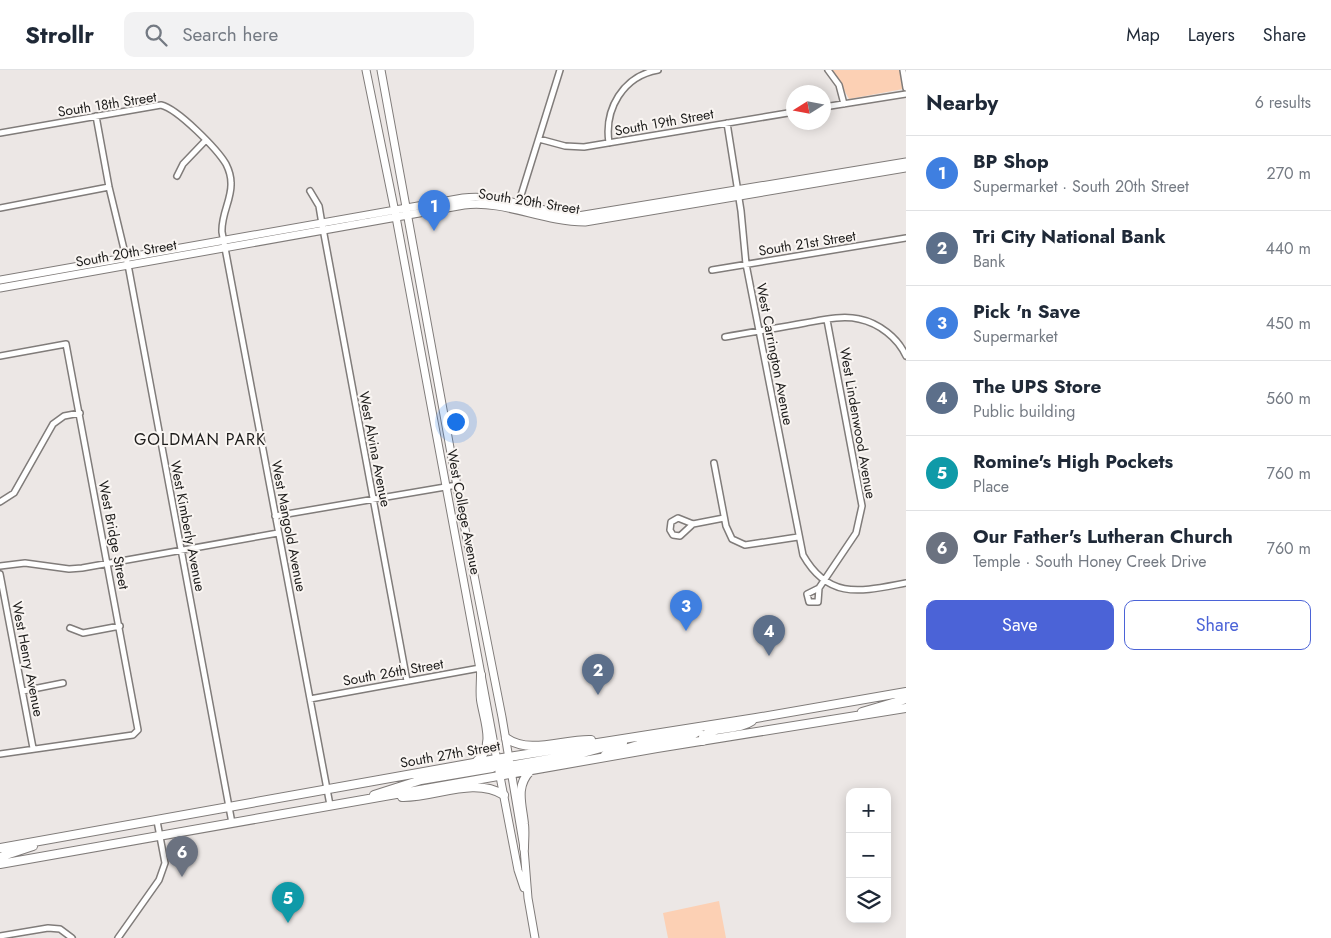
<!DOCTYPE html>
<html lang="en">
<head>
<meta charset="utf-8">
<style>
	:root { --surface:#fff; --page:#f2f2f3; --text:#1f2937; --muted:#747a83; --line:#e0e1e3; --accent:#4b63d7 }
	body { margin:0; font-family:Jost,sans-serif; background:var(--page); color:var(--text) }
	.controls { position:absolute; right:15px; bottom:15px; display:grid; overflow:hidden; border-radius:10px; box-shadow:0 2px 12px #0003 }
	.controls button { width:45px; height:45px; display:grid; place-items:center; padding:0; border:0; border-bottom:1px solid var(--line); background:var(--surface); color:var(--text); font:25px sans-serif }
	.compass { position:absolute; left:786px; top:15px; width:45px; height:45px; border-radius:50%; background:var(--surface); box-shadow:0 2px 12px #0003; rotate:259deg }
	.you { position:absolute; left:455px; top:351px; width:18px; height:18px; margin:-12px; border:4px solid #fff; border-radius:50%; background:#1a73e8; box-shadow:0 0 0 8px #1a73e833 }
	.badge { display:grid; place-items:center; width:32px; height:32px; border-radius:50%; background:var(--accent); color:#fff; font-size:16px; font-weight:700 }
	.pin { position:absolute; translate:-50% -41px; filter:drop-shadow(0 1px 2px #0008) }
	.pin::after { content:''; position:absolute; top:26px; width:18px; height:15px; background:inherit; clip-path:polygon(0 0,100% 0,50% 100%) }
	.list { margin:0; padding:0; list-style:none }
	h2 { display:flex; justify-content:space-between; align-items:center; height:65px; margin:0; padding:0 20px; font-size:21px }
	h2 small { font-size:16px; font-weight:400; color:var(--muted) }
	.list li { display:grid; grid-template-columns:32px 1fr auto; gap:15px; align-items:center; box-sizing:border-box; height:75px; padding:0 20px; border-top:1px solid var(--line) }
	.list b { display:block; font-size:19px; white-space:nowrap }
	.list p { margin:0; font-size:16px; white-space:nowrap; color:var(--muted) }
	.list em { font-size:16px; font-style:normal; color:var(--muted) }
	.actions { display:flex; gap:10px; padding:15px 20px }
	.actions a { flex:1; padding:11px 0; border:1px solid var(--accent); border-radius:10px; text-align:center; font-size:18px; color:var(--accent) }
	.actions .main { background:var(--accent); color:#fff }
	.icon { flex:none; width:28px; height:28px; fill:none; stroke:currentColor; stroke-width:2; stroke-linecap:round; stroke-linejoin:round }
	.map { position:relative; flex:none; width:906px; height:868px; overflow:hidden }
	header { display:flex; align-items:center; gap:30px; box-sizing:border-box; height:70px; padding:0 25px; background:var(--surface); border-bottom:1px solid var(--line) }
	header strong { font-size:24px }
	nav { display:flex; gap:28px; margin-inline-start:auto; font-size:18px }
	.search { width:350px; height:45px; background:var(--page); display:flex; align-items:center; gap:12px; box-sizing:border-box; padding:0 18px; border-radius:10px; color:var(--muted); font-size:19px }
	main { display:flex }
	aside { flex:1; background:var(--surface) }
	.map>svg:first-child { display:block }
	.green { fill:#fcd0b4 }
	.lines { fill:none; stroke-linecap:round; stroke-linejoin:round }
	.street-casing { stroke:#807c7a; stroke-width:8 }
	.secondary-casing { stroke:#807c7a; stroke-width:9 }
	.primary-casing { stroke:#807c7a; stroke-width:10 }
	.street { stroke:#fff; stroke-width:5 }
	.secondary { stroke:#fff; stroke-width:7 }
	.primary { stroke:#fff; stroke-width:8 }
	.labels { text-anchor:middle; stroke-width:4; stroke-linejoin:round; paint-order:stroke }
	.street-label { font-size:14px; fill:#1d1c1b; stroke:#f9f5f2 }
	.quarter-label { font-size:16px; letter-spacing:1px; fill:#1d1c1b; stroke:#f9f5f2 }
</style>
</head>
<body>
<header>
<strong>Strollr</strong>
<div class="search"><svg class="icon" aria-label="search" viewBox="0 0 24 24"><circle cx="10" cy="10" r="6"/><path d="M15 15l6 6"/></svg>Search here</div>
<nav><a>Map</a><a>Layers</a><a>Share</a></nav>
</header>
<main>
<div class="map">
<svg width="906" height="868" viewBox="0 0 906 868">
	<rect width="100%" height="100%" fill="#ece7e5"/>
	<path class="green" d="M833 0H900L903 19 849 29Z
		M719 831 726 868H668L663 843Z"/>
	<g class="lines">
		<g class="street-casing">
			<path id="street" d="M828 0 839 15 844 34
				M903 0 906 18
				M824 37 906 24
				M96 46 109 117 129 200 232 753
				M727 53 741 141 746 194 803 485C829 531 862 521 906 513
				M0 63 161 35C178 39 217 79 226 94 229 100 231 106 231 113 232 129 221 144 222 162L330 735
				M539 69 565 76 584 77 794 42
				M609 73C604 39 623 6 658 0
				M177 106 183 94 205 71
				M310 121 319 136 321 148 407 611
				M518 135 560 0
				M0 138 109 117
				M712 200 906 168
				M725 267C752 262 778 258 805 253 822 250 842 245 859 249 879 253 898 268 906 286
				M0 286 66 274 138 660 133 665 0 684
				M714 393 726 456 732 469 745 475 798 467
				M0 432 14 423 53 354 64 346 80 343
				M275 446 457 415
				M693 454 680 466 673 465 670 460 671 452 678 448 693 454 724 448
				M0 496 25 493 69 499 82 498 278 463
				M0 504 33 678
				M819 518 807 524 809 532H818L819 518 856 463 862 436 827 250
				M70 558 83 563 120 556
				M23 621 63 613
				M310 629 480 598
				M0 866 48 858 60 859 72 868
				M118 868 159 810 165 793 157 751"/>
		</g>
		<g class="secondary-casing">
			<path id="secondary" d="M366 0 396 147 498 696 518 800 524 818
				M381 0 463 449 502 647 524 778 528 828 535 868
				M0 210 463 128C502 123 539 143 578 146L906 92
				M0 218 464 135C505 130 542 152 585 152L906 98"/>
		</g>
		<g class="primary-casing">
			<path id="primary" d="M862 642 906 629
				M506 668C530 685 563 669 591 670
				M703 671V667C714 655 738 661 752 651
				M605 685 641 674 692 665 699 661 701 657
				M477 691C496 676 484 650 481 630 480 622 481 613 481 605
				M499 706 503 699 509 696 583 683 623 672
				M374 725 421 710 492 698 506 690
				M402 727C435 728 473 706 504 725
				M0 778 496 689 756 648 906 622
				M524 778C524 770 525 762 524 754 522 734 515 717 530 701
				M0 787 33 776
				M0 794 657 678 906 638"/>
		</g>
		<use href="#street" class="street"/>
		<use href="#secondary" class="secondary"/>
		<use href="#primary" class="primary"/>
	</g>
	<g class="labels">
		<g class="street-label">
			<text transform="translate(107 34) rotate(-9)" y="5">South 18th Street</text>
			<text transform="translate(664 52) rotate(-10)" y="5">South 19th Street</text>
			<text transform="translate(529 131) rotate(9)" y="5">South 20th Street</text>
			<text transform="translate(807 173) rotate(-9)" y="5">South 21st Street</text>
			<text transform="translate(126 183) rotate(-10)" y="5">South 20th Street</text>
			<text transform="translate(775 284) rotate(79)" y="5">West Carrington Avenue</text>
			<text transform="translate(858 353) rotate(80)" y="5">West Lindenwood Avenue</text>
			<text transform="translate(375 379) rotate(79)" y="5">West Alvina Avenue</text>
			<text transform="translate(464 442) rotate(79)" y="5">West College Avenue</text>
			<text transform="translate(188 456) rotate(79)" y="5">West Kimberly Avenue</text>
			<text transform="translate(289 456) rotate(79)" y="5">West Mangold Avenue</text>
			<text transform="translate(114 465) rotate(79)" y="5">West Bridge Street</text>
			<text transform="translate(28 589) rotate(79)" y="5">West Henry Avenue</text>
			<text transform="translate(393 602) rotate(-10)" y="5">South 26th Street</text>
			<text transform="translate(450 684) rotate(-10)" y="5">South 27th Street</text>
		</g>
		<g class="quarter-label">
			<text x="200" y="375">GOLDMAN PARK</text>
		</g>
	</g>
</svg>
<div class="controls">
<button>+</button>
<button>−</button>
<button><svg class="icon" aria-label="layers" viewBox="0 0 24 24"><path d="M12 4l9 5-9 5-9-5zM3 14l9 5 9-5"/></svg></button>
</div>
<svg class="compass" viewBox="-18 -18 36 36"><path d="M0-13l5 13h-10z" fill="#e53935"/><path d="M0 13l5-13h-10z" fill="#747a83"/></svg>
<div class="you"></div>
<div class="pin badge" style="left:434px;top:161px;background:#3f7fe0">1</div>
<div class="pin badge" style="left:598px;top:625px;background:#5c6f8a">2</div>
<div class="pin badge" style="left:686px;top:561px;background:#3f7fe0">3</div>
<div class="pin badge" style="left:769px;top:586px;background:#5c6f8a">4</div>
<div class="pin badge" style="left:288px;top:853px;background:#0f9aa8">5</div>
<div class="pin badge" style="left:182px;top:807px;background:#6b7280">6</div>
</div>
<aside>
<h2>Nearby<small>6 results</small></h2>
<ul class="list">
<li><span class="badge" style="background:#3f7fe0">1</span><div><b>BP Shop</b><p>Supermarket · South 20th Street</p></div><em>270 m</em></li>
<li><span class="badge" style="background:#5c6f8a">2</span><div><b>Tri City National Bank</b><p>Bank</p></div><em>440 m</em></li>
<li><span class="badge" style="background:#3f7fe0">3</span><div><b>Pick 'n Save</b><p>Supermarket</p></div><em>450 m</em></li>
<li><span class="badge" style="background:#5c6f8a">4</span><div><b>The UPS Store</b><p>Public building</p></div><em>560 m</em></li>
<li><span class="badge" style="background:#0f9aa8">5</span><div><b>Romine's High Pockets</b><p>Place</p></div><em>760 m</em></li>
<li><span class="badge" style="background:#6b7280">6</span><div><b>Our Father's Lutheran Church</b><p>Temple · South Honey Creek Drive</p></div><em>760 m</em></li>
</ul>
<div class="actions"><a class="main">Save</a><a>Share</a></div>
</aside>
</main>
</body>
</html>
